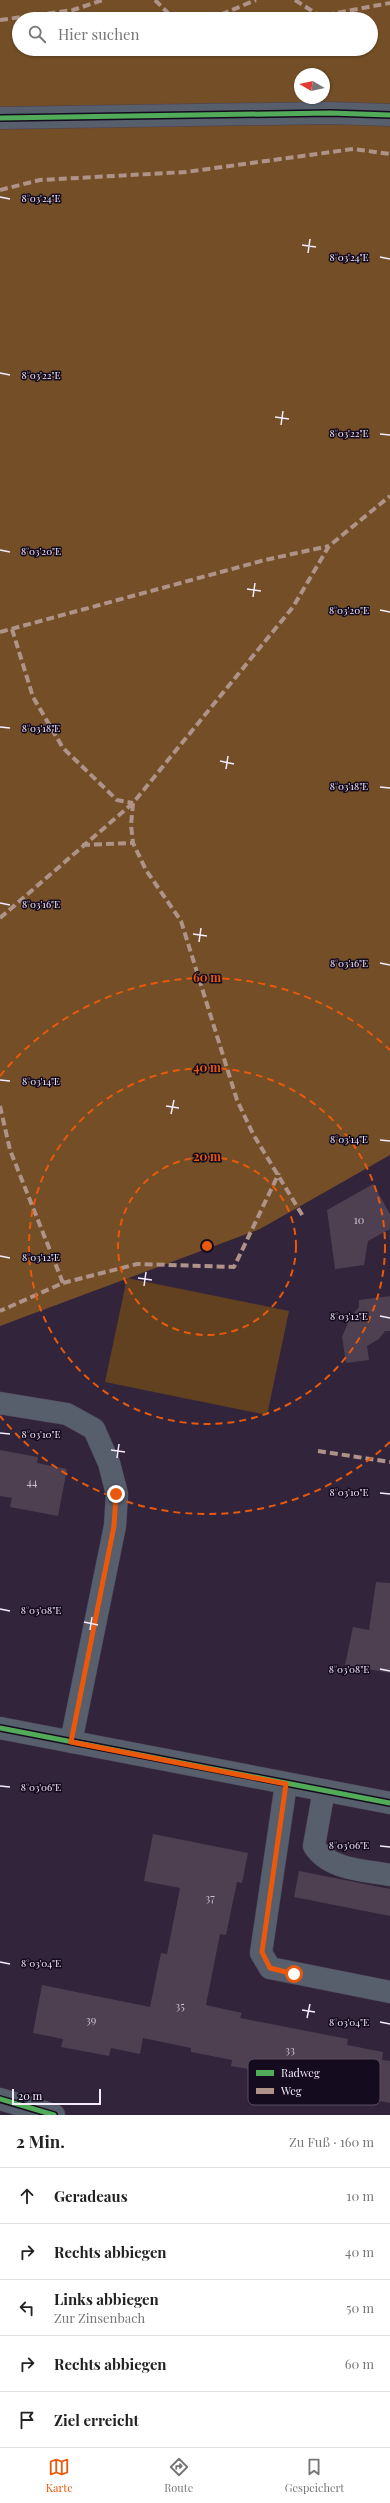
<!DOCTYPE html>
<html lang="de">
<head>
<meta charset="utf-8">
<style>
	:root { --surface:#fff; --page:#f2f2f2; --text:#222; --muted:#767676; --line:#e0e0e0; --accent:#ea580c }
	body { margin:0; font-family:"Playfair Display",serif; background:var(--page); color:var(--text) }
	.compass { position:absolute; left:294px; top:68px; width:36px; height:36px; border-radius:50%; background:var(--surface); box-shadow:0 1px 3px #0004; rotate:279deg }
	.scale { position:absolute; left:12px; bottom:10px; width:89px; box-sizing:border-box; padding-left:4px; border:2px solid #f4ecfd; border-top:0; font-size:11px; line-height:14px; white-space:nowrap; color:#f4ecfd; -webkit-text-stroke:3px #150b1e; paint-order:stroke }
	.stop { position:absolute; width:12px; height:12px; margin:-9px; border:3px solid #ea580c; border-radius:50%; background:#fff }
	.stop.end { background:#ea580c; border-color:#fff; box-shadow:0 1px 4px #0008 }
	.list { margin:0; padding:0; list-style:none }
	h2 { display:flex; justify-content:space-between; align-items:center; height:52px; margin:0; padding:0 16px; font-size:17px }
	h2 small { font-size:13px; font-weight:400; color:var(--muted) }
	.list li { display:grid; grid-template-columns:26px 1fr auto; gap:12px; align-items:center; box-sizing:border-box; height:56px; padding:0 16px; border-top:1px solid var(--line) }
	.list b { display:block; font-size:15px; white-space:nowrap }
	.list p { margin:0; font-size:13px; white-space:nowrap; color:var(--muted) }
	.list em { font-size:13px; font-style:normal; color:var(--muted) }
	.icon { flex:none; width:22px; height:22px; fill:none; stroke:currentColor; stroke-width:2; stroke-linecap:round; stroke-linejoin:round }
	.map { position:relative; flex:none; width:390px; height:2115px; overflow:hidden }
	.search { position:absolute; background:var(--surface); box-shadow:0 1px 3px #0004; left:12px; right:12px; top:12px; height:44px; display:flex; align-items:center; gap:10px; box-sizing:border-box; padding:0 14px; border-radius:22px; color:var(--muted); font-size:15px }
	.sheet { height:332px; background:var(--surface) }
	nav { display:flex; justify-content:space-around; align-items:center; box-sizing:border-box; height:56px; border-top:1px solid var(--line); background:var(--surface); font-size:11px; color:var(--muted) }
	nav a { display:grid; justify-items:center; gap:2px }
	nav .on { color:var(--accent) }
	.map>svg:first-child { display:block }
	.green { fill:#624120 }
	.forest { fill:#734e26; fill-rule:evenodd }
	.building { fill:#4e3f51 }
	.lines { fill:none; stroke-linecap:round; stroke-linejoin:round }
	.minor-casing { stroke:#4c4254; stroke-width:23 }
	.minor { stroke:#575e6c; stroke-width:22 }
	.quiet { stroke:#af9288; stroke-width:4; stroke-dasharray:8 4; stroke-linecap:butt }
	.cycleway-casing { stroke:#150b1e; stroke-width:8 }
	.cycleway { stroke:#51ab58; stroke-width:5 }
	.route { stroke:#ea580c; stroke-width:5 }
	.ticks { fill:none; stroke:#f4ecfd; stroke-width:1.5 }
	.ring { fill:none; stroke:#e8590c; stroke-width:2; stroke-dasharray:7 5 }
	.labels { text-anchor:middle; stroke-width:3; stroke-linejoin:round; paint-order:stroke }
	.number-label { font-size:11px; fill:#cac1d2 }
	.key { fill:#150b1e; stroke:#584e61; stroke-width:1 }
	.key-label { font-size:11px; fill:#f4ecfd }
	.ticks-label { font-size:10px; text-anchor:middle; fill:#f4ecfd; stroke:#150b1e; stroke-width:3; stroke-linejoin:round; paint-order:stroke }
	.centre { fill:#e8590c; stroke:#150b1e; stroke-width:2 }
	.ring-label { font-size:12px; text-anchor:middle; font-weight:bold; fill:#e8590c; stroke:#150b1e; stroke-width:3; stroke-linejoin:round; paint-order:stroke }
</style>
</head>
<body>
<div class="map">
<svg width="390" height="2115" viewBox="0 0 390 2115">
	<rect width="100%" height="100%" fill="#32243b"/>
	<path class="green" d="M127 1278 289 1311 267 1415 105 1382Z"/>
	<path class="forest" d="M0 0H390V1155L260 1229 0 1326ZM19 19H371V49H19ZM300 74H324V98H300Z"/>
	<path class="building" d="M373 1184 390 1214V1229L368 1241 364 1265 335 1269 327 1210Z
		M390 1296V1331H385L379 1339 367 1346 369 1360 346 1363 342 1337 350 1318 359 1307V1300Z
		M0 1450 38 1457 37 1463 67 1469 58 1516 10 1507 12 1498 0 1496Z
		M376 1582 390 1583V1673L345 1665 353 1627 369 1630Z
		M153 1834 248 1853 242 1883 237 1882 226 1935 220 1934 206 2005 242 2013 240 2018 348 2039 347 2045 383 2052 382 2060 390 2061V2103L308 2086 307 2089 259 2080 261 2071 231 2066 232 2060 191 2052V2048L143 2038 140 2054 111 2048 109 2056 61 2047 63 2039 33 2033 42 1985 150 2007 161 1953 167 1954 180 1888 144 1881Z
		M299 1871 390 1889V1916L294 1897Z"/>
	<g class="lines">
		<g class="minor-casing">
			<path id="minor" d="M0 118 330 113 390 115
				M0 1403 67 1414 94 1429 109 1463 117 1494 115 1526 71 1742
				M0 1728 390 1803
				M286 1784 261 1953 270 1968 390 1992
				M324 1790 314 1846C329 1870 364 1870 390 1875
				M0 2099 54 2115"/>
		</g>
		<use href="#minor" class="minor"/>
		<path class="quiet" d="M155 0 174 19
			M295 0 320 16 390 3
			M210 19 256 0
			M0 20 73 10 103 0
			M0 190 40 180 186 172 353 149 390 154
			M12 629 33 697 63 748 117 800 133 803
			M0 632 265 560 329 546
			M133 803 131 825 133 843 146 870 181 921 237 1100 253 1134 304 1218
			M82 845 133 843
			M0 918 133 803 293 607 329 546 390 496
			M0 1106 10 1150 63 1283 0 1311
			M63 1283 137 1264 234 1267 279 1173
			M318 1451 390 1462"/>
		<g class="cycleway-casing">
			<path id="cycleway" d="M0 118 330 113 390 115
				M0 1728 390 1803
				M0 2099 54 2115"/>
		</g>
		<use href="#cycleway" class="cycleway"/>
	</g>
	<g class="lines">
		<path class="route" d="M116 1494 114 1526 71 1742 286 1784 262 1952 270 1968 294 1974"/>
	</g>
	<path class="ticks" d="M0 197 10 199M302 245 316 247M308 253 310 239M380 257 390 259M0 373 10 375M275 417 289 419M281 425 283 411M380 434 390 435M0 550 10 552M247 589 261 591M253 597 255 583M380 610 390 612M0 727 10 728M220 761 234 764M226 769 228 756M380 787 390 788M0 903 10 905M193 934 207 936M199 942 201 928M380 963 390 965M0 1080 10 1081M166 1106 179 1108M171 1114 174 1100M380 1140 390 1141M0 1256 10 1258M138 1278 152 1280M144 1286 146 1272M380 1316 390 1318M0 1433 10 1434M111 1450 125 1452M117 1458 119 1444M380 1493 390 1494M0 1609 10 1611M84 1622 98 1625M90 1630 92 1617M380 1669 390 1671M0 1786 10 1787M380 1846 390 1847M0 1962 10 1964M302 2010 315 2012M307 2018 310 2004M380 2022 390 2024"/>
	<g class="ring">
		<circle cx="207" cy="1246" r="89"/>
		<circle cx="207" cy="1246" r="178"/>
		<path d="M390 1442A268 268 0 0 1 0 1416M0 1076A268 268 0 0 1 390 1050"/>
	</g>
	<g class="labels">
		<g class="number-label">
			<text x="359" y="1224">10</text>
			<text x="32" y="1486">44</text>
			<text x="210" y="1902">37</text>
			<text x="180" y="2010">35</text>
			<text x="91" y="2024">39</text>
			<text x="290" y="2054">33</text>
		</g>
	</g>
	<rect x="248" y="2059" width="132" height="46" rx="6" class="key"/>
	<rect x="256" y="2070" width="18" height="6" fill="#51ab58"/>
	<rect x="256" y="2088" width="18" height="6" fill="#af9288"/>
	<g class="key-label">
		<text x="281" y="2077">Radweg</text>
		<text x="281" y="2095">Weg</text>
	</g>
	<g class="ticks-label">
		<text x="41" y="202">8°03'24"E</text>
		<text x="349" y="261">8°03'24"E</text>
		<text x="41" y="379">8°03'22"E</text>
		<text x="349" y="437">8°03'22"E</text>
		<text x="41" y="555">8°03'20"E</text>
		<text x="349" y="614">8°03'20"E</text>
		<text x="41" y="732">8°03'18"E</text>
		<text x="349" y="790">8°03'18"E</text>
		<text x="41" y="908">8°03'16"E</text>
		<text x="349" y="967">8°03'16"E</text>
		<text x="41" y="1085">8°03'14"E</text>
		<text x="349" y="1143">8°03'14"E</text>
		<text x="41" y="1261">8°03'12"E</text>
		<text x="349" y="1320">8°03'12"E</text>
		<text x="41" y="1438">8°03'10"E</text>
		<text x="349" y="1496">8°03'10"E</text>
		<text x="41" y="1614">8°03'08"E</text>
		<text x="349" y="1673">8°03'08"E</text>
		<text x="41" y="1791">8°03'06"E</text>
		<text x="349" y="1849">8°03'06"E</text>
		<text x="41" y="1967">8°03'04"E</text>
		<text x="349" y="2026">8°03'04"E</text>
	</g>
	<circle cx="207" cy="1246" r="6" class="centre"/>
	<g class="ring-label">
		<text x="207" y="982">60 m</text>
		<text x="207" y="1072">40 m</text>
		<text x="207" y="1161">20 m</text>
	</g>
</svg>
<svg class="compass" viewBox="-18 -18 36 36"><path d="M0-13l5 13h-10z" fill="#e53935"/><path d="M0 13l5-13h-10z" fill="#767676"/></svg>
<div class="scale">20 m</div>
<div class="stop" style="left:294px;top:1974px"></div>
<div class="stop end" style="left:116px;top:1494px"></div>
<div class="search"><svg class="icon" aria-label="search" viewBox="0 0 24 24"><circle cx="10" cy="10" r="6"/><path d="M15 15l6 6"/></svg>Hier suchen</div>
</div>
<section class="sheet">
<h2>2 Min.<small>Zu Fuß · 160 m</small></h2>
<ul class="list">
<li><svg class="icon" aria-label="ahead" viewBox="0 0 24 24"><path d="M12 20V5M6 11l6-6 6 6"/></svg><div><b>Geradeaus</b></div><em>10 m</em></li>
<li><svg class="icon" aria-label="right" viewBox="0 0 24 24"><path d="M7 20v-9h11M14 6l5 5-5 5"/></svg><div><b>Rechts abbiegen</b></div><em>40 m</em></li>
<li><svg class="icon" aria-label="left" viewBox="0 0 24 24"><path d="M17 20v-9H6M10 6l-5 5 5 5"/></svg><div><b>Links abbiegen</b><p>Zur Zinsenbach</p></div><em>50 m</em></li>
<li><svg class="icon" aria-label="right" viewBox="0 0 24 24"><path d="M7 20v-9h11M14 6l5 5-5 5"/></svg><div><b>Rechts abbiegen</b></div><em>60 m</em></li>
<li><svg class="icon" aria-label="arrive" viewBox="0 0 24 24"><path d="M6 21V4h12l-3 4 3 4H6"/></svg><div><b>Ziel erreicht</b></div></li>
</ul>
</section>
<nav>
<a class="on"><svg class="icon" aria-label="map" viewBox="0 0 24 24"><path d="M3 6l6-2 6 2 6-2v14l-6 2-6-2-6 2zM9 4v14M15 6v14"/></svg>Karte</a>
<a><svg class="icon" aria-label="directions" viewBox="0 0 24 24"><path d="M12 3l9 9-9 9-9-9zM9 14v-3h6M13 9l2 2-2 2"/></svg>Route</a>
<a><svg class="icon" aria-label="saved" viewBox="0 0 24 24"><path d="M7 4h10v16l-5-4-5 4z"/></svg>Gespeichert</a>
</nav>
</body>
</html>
